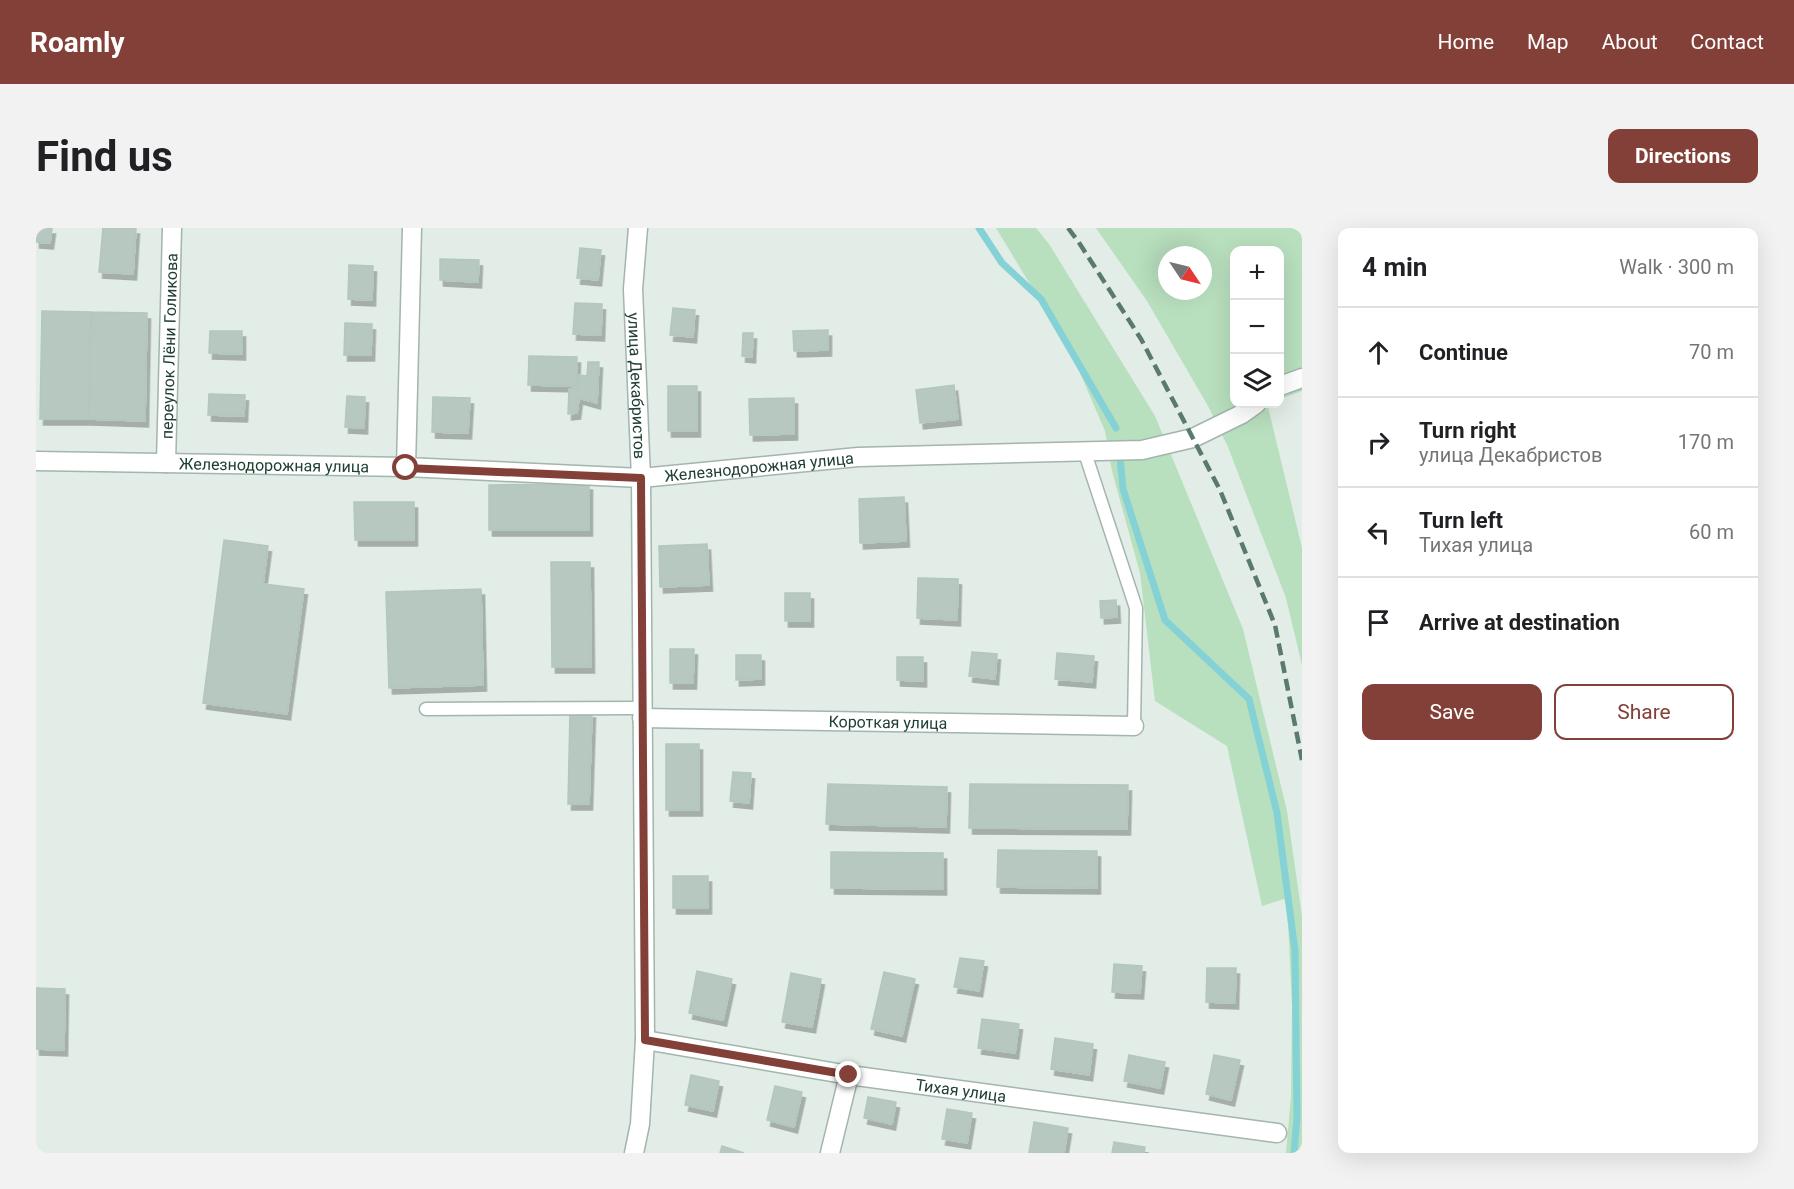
<!DOCTYPE html>
<html lang="en">
<head>
<meta charset="utf-8">
<style>
	:root { --surface:#fff; --page:#f2f2f2; --text:#202124; --muted:#757577; --line:#e0e0e0; --accent:#834038 }
	body { margin:0; font-family:Roboto,sans-serif; background:var(--page); color:var(--text) }
	.controls { position:absolute; right:18px; top:18px; display:grid; overflow:hidden; border-radius:12px; box-shadow:0 6px 24px #0002 }
	.controls button { width:54px; height:54px; display:grid; place-items:center; padding:0; border:0; border-bottom:2px solid var(--line); background:var(--surface); color:var(--text); font:30px sans-serif }
	.compass { position:absolute; left:1122px; top:18px; width:54px; height:54px; border-radius:50%; background:var(--surface); box-shadow:0 6px 24px #0002; rotate:125deg }
	.stop { position:absolute; width:18px; height:18px; margin:-14px; border:4px solid #834038; border-radius:50%; background:#fff }
	.stop.end { background:#834038; border-color:#fff; box-shadow:0 2px 6px #0008 }
	.list { margin:0; padding:0; list-style:none }
	h2 { display:flex; justify-content:space-between; align-items:center; height:78px; margin:0; padding:0 24px; font-size:26px }
	h2 small { font-size:20px; font-weight:400; color:var(--muted) }
	.list li { display:grid; grid-template-columns:39px 1fr auto; gap:18px; align-items:center; box-sizing:border-box; height:90px; padding:0 24px; border-top:2px solid var(--line) }
	.list b { display:block; font-size:22px; white-space:nowrap }
	.list p { margin:0; font-size:20px; white-space:nowrap; color:var(--muted) }
	.list em { font-size:20px; font-style:normal; color:var(--muted) }
	.actions { display:flex; gap:12px; padding:18px 24px }
	.actions a { flex:1; padding:14px 0; border:2px solid var(--accent); border-radius:12px; text-align:center; font-size:21px; color:var(--accent) }
	.actions .main { background:var(--accent); color:#fff }
	.icon { flex:none; width:33px; height:33px; fill:none; stroke:currentColor; stroke-width:2; stroke-linecap:round; stroke-linejoin:round }
	.map { position:relative; flex:none; width:1266px; height:925px; overflow:hidden; border-radius:12px }
	header { display:flex; align-items:center; gap:36px; box-sizing:border-box; height:84px; padding:0 30px; background:var(--accent); color:#fff }
	header strong { font-size:28px }
	nav { display:flex; gap:33px; margin-inline-start:auto; font-size:21px }
	.intro { display:flex; align-items:center; justify-content:space-between; box-sizing:border-box; height:144px; padding:0 36px }
	h1 { margin:0; font-size:42px }
	.button { padding:15px 27px; border-radius:12px; background:var(--accent); color:#fff; font-size:21px; font-weight:700 }
	main { display:flex; gap:36px; padding:0 36px }
	aside { flex:1; background:var(--surface); border-radius:12px; box-shadow:0 6px 24px #0002 }
	.map>svg:first-child { display:block }
	.green { fill:#b8dfbe; fill-rule:evenodd }
	.lines { fill:none; stroke-linecap:round; stroke-linejoin:round }
	.stream { stroke:#85d2d6; stroke-width:7 }
	.building { fill:#b6c8bf; stroke:#b3c7bc; stroke-width:1.5; filter:url(#shadow) }
	.service-casing { stroke:#a3b5ad; stroke-width:15 }
	.minor-casing { stroke:#a3b5ad; stroke-width:21 }
	.tertiary-casing { stroke:#a3b5ad; stroke-width:21 }
	.service { stroke:#fff; stroke-width:12 }
	.minor { stroke:#fff; stroke-width:18 }
	.tertiary { stroke:#fff; stroke-width:18 }
	.rail { stroke:#5a7a6e; stroke-width:4.5; stroke-dasharray:12 6; stroke-linecap:butt }
	.route { stroke:#834038; stroke-width:8 }
	.labels { text-anchor:middle; stroke-width:4.5; stroke-linejoin:round; paint-order:stroke }
	.street-label { font-size:16px; fill:#203f33; stroke:#f2f9f5 }
</style>
</head>
<body>
<header>
<strong>Roamly</strong>
<nav><a>Home</a><a>Map</a><a>About</a><a>Contact</a></nav>
</header>
<div class="intro"><h1>Find us</h1><a class="button">Directions</a></div>
<main>
<div class="map">
<svg width="1266" height="925" viewBox="0 0 1266 925">
	<defs>
		<filter id="shadow"><feDropShadow dx="3.5" dy="6" stdDeviation="0" flood-color="#0004"/></filter>
	</defs>
	<rect width="100%" height="100%" fill="#e1ede6"/>
	<path class="green" d="M960 0H1000L1013 16 1119 188 1207 401 1251 583 1266 688V925H1250L1255 868 1256 779 1251 670 1226 678 1191 518 1119 473 1104 345 1076 243 1069 203 1035 124Z
		M1060 0H1257L1266 5V163L1244 171V22H1198V176H1237L1232 179 1266 320V437L1250 370 1192 219 1172 178 1111 73ZM1131 27H1167V63H1131Z"/>
	<g class="lines">
		<path class="stream" d="M943 0 966 35 1005 71 1080 200
			M1084 230 1087 261 1129 392 1213 471 1241 585 1259 723 1261 889 1258 925"/>
	</g>
	<path class="building" d="M0 0H16L14 15 0 14Z
		M67 0H100L97 46 63 44Z
		M544 20 565 22 562 52 541 50Z
		M404 31 443 32 442 54 404 52Z
		M313 37 337 38 336 72 312 71Z
		M539 75 566 76 565 107 537 106Z
		M637 80 659 82 657 109 634 107Z
		M6 83 55 84 53 191H4Z
		M55 84 111 85 109 193 53 191Z
		M309 95 336 96 335 127H308Z
		M792 102V122L758 123 757 103Z
		M174 103H206V126L173 125Z
		M707 105H717L716 129 706 128Z
		M493 128 541 129 540 158 492 157Z
		M552 134H563L561 175 543 170 541 185 532 186 533 161 541 160 543 147 551 148Z
		M918 157 922 191 884 195 880 162Z
		M632 158H661V203H632Z
		M173 166 209 167 208 188 172 187Z
		M311 168 329 169 328 200 309 199Z
		M397 169 434 170 432 205 396 204Z
		M758 170V206L714 207 713 171Z
		M553 256V302H453V257Z
		M868 269 870 313 824 315 823 271Z
		M318 274H378V312H319Z
		M188 312 232 318 227 356 268 361 251 486 167 475Z
		M671 316 673 357 624 359 623 318Z
		M515 334H554L555 439H516Z
		M882 350 922 351 921 392 881 390Z
		M445 361 447 457 353 460 350 364Z
		M749 365H774V393H749Z
		M1080 372 1081 389 1065 390 1064 373Z
		M634 421H658L657 455H634Z
		M936 424 961 426 959 451 933 448Z
		M1021 425 1058 428 1056 454 1019 451Z
		M700 427H725V451L700 452Z
		M861 429H887V453L861 452Z
		M534 484H556L553 576H532Z
		M630 516H663V582H630Z
		M697 544 715 545 713 575 694 573Z
		M792 556 911 559 910 599 790 596Z
		M934 556 1092 557 1091 601 933 600Z
		M962 622 1061 623V660L961 659Z
		M795 624 907 625V661L795 660Z
		M637 648H672V680H637Z
		M924 730 948 733 943 763 918 759Z
		M1078 736 1106 738 1104 765 1076 764Z
		M1171 740H1200L1199 775 1170 774Z
		M661 743 696 751 687 792 653 785Z
		M848 744 879 751 866 808 835 801Z
		M755 745 785 751 776 799 746 794Z
		M0 760 29 761 28 822 0 821Z
		M946 791 983 796 979 825 942 820Z
		M1019 810 1057 816 1053 847 1015 841Z
		M1093 827 1129 834 1124 860 1088 853Z
		M1178 827 1204 832 1195 872 1170 866Z
		M655 847 683 853 677 883 649 877Z
		M739 858 766 864 758 899 731 892Z
		M832 869 860 874 856 896 828 890Z
		M911 881 936 885 931 915 906 911Z
		M998 894 1032 900 1028 925H993Z
		M1078 914 1109 919 1108 925H1076Z
		M686 918 708 925H684Z"/>
	<g class="lines">
		<g class="service-casing">
			<path id="service" d="M1049 225 1100 380 1098 498
				M390 481 606 480"/>
		</g>
		<g class="minor-casing">
			<g id="minor">
				<path id="s1" d="M602 0 597 61 605 250 822 229 1106 222 1157 210 1206 186 1220 176"/>
				<path d="M1244 158 1266 150"/>
				<path id="s2" d="M130 235 136 0"/>
				<path d="M370 239 376 0"/>
				<path id="s3" d="M606 490 1098 498"/>
				<path id="s4" d="M609 812 813 847 1241 905"/>
				<path d="M794 925 813 847"/>
			</g>
		</g>
		<g class="tertiary-casing">
			<g id="tertiary">
				<path id="s5" d="M0 233 370 239 605 250 609 812 604 896 598 925"/>
			</g>
		</g>
		<use href="#service" class="service"/>
		<use href="#minor" class="minor"/>
		<use href="#tertiary" class="tertiary"/>
		<path class="rail" d="M1032 0 1042 13 1105 111 1184 262 1239 397 1266 532"/>
	</g>
	<g class="lines">
		<path class="route" d="M370 240 605 250 609 812 813 847"/>
	</g>
	<g class="labels">
		<g class="street-label">
			<text dy="6" stroke="none"><textPath href="#s2" startOffset="117">переулок Лёни Голикова</textPath></text>
			<text dy="6" stroke="none"><textPath href="#s1" startOffset="158">улица Декабристов</textPath></text>
			<text dy="6" stroke="none"><textPath href="#s5" startOffset="238">Железнодорожная улица</textPath></text>
			<text dy="6" stroke="none"><textPath href="#s1" startOffset="369">Железнодорожная улица</textPath></text>
			<text dy="6" stroke="none"><textPath href="#s3" startOffset="246">Короткая улица</textPath></text>
			<text dy="6" stroke="none"><textPath href="#s4" startOffset="320">Тихая улица</textPath></text>
		</g>
	</g>
</svg>
<div class="controls">
<button>+</button>
<button>−</button>
<button><svg class="icon" aria-label="layers" viewBox="0 0 24 24"><path d="M12 4l9 5-9 5-9-5zM3 14l9 5 9-5"/></svg></button>
</div>
<svg class="compass" viewBox="-18 -18 36 36"><path d="M0-13l5 13h-10z" fill="#e53935"/><path d="M0 13l5-13h-10z" fill="#757577"/></svg>
<div class="stop" style="left:370px;top:240px"></div>
<div class="stop end" style="left:813px;top:847px"></div>
</div>
<aside>
<h2>4 min<small>Walk · 300 m</small></h2>
<ul class="list">
<li><svg class="icon" aria-label="ahead" viewBox="0 0 24 24"><path d="M12 20V5M6 11l6-6 6 6"/></svg><div><b>Continue</b></div><em>70 m</em></li>
<li><svg class="icon" aria-label="right" viewBox="0 0 24 24"><path d="M7 20v-9h11M14 6l5 5-5 5"/></svg><div><b>Turn right</b><p>улица Декабристов</p></div><em>170 m</em></li>
<li><svg class="icon" aria-label="left" viewBox="0 0 24 24"><path d="M17 20v-9H6M10 6l-5 5 5 5"/></svg><div><b>Turn left</b><p>Тихая улица</p></div><em>60 m</em></li>
<li><svg class="icon" aria-label="arrive" viewBox="0 0 24 24"><path d="M6 21V4h12l-3 4 3 4H6"/></svg><div><b>Arrive at destination</b></div></li>
</ul>
<div class="actions"><a class="main">Save</a><a>Share</a></div>
</aside>
</main>
</body>
</html>
